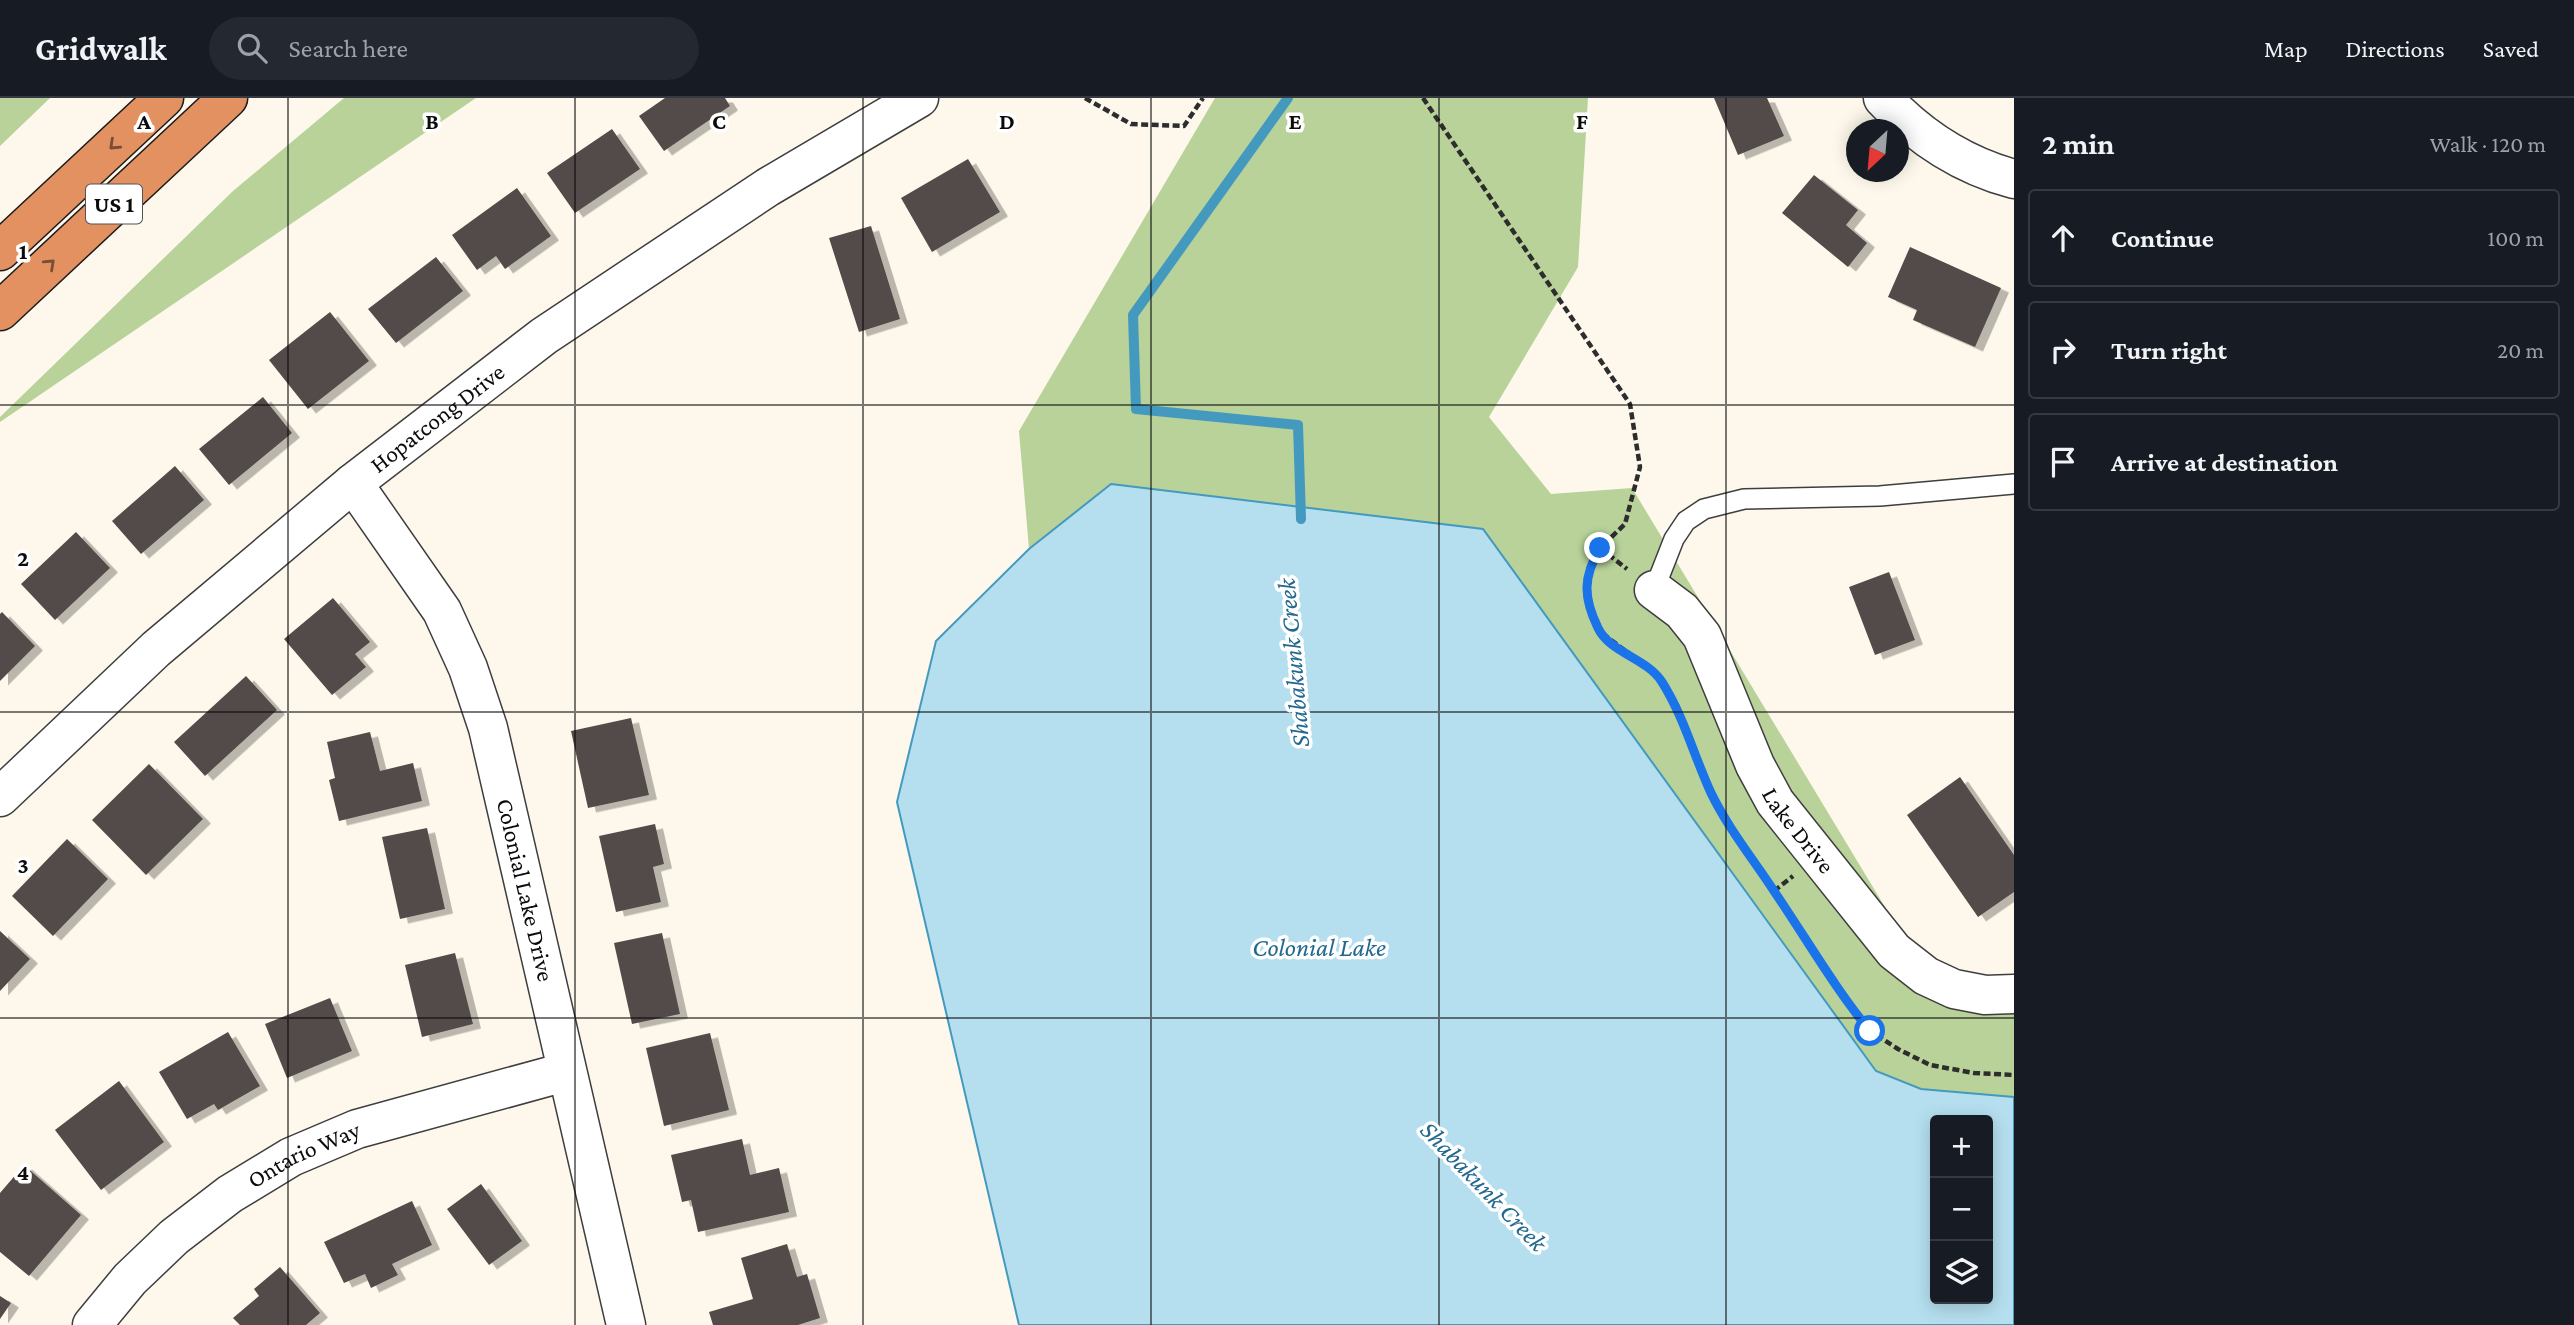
<!DOCTYPE html>
<html lang="en">
<head>
<meta charset="utf-8">
<style>
	:root { --surface:#171b24; --page:#242831; --text:#f1f3f6; --muted:#9ea1a6; --line:#363941 }
	body { margin:0; font-family:"Crimson Pro",serif; background:var(--page); color:var(--text) }
	.controls { position:absolute; right:21px; bottom:21px; display:grid; overflow:hidden; border-radius:7px; box-shadow:0 4px 18px #0003 }
	.controls button { width:63px; height:63px; display:grid; place-items:center; padding:0; border:0; border-bottom:2px solid var(--line); background:var(--surface); color:var(--text); font:35px sans-serif }
	.compass { position:absolute; left:1846px; top:21px; width:63px; height:63px; border-radius:50%; background:var(--surface); box-shadow:0 4px 18px #0003; rotate:206deg }
	.stop { position:absolute; width:21px; height:21px; margin:-16px; border:5px solid #1a73e8; border-radius:50%; background:#fff }
	.stop.end { background:#1a73e8; border-color:#fff; box-shadow:0 2px 7px #0008 }
	.list { margin:0; padding:0; list-style:none }
	h2 { display:flex; justify-content:space-between; align-items:center; height:91px; margin:0; padding:0 28px; font-size:30px }
	h2 small { font-size:23px; font-weight:400; color:var(--muted) }
	.list li { display:grid; grid-template-columns:46px 1fr auto; gap:21px; align-items:center; box-sizing:border-box; height:98px; margin:0 14px 14px; padding:0 14px; border:2px solid var(--line); border-radius:7px }
	.list b { display:block; font-size:26px; white-space:nowrap }
	.list em { font-size:23px; font-style:normal; color:var(--muted) }
	.icon { flex:none; width:38px; height:38px; fill:none; stroke:currentColor; stroke-width:2; stroke-linecap:round; stroke-linejoin:round }
	.map { position:relative; flex:none; width:2014px; height:1227px; overflow:hidden }
	header { display:flex; align-items:center; gap:42px; box-sizing:border-box; height:98px; padding:0 35px; background:var(--surface); border-bottom:2px solid var(--line) }
	header strong { font-size:33px }
	nav { display:flex; gap:38px; margin-inline-start:auto; font-size:24px }
	.search { width:490px; height:63px; background:var(--page); display:flex; align-items:center; gap:18px; box-sizing:border-box; padding:0 24px; border-radius:38px; color:var(--muted); font-size:26px }
	main { display:flex }
	aside { flex:1; background:var(--surface) }
	.map>svg:first-child { display:block }
	.forest { fill:#b8d29a }
	.water { fill:#b5dfef; stroke:#4499be; stroke-width:2; fill-rule:evenodd }
	.lines { fill:none; stroke-linecap:round; stroke-linejoin:round }
	.stream { stroke:#4499be; stroke-width:10 }
	.building { fill:#524b49; filter:url(#shadow) }
	.lane-casing { stroke:#3e3e3e; stroke-width:22 }
	.street-casing { stroke:#3e3e3e; stroke-width:41 }
	.highway-casing { stroke:#1c1c1c; stroke-width:41 }
	.path { stroke:#2d2d2d; stroke-width:4.5; stroke-dasharray:7 3.5; stroke-linecap:butt }
	.lane { stroke:#fff; stroke-width:19 }
	.street { stroke:#fff; stroke-width:38 }
	.highway { stroke:#e49162; stroke-width:38 }
	.oneway { stroke:#784e36 }
	.route { stroke:#1a73e8; stroke-width:9 }
	.grid { fill:none; stroke:#0b0b0b; stroke-width:2; stroke-opacity:0.55 }
	.labels { text-anchor:middle; stroke-width:7; stroke-linejoin:round; paint-order:stroke }
	.shield { fill:#fff; stroke:#545454; stroke-width:2 }
	.shield-label { font-size:23px; font-weight:bold; fill:#0b0b0b }
	.street-label { font-size:24px; fill:#0b0b0b; stroke:#fff }
	.water-label { font-size:26px; font-style:italic; fill:#23698e; stroke:#fff }
	.grid-label { font-size:23px; text-anchor:middle; font-weight:bold; fill:#0b0b0b; stroke:#fff; stroke-width:7; stroke-linejoin:round; paint-order:stroke }
</style>
</head>
<body>
<header>
<strong>Gridwalk</strong>
<div class="search"><svg class="icon" aria-label="search" viewBox="0 0 24 24"><circle cx="10" cy="10" r="6"/><path d="M15 15l6 6"/></svg>Search here</div>
<nav><a>Map</a><a>Directions</a><a>Saved</a></nav>
</header>
<main>
<div class="map">
<svg width="2014" height="1227" viewBox="0 0 2014 1227">
	<defs>
		<filter id="shadow"><feDropShadow dx="8" dy="4.5" stdDeviation="0" flood-color="#0004"/></filter>
	</defs>
	<rect width="100%" height="100%" fill="#fdf8eb"/>
	<path class="forest" d="M0 0H50L0 48Z
		M344 0H476L0 324V319L233 93Z
		M1215 0H1588L1578 169 1489 319 1551 396 1632 390 1923 872 2014 886V999L1921 991 1876 973 1483 431 1111 386 1029 451 1019 333Z"/>
	<path class="water" d="M1111 386 1483 431 1876 973 1921 991 2014 999V1227H1019L897 704 936 543 1029 451ZM1935 1022H1988V1201H1935Z"/>
	<g class="lines">
		<path class="stream" d="M1288 0 1133 217 1136 311 1298 327 1301 421"/>
	</g>
	<path class="building" d="M665 0H725L730 8 664 53 639 18Z
		M1714 0H1767L1784 38 1738 57Z
		M612 31 640 71 575 115 547 75Z
		M968 61 1000 114 932 154 901 100Z
		M1814 77 1858 112 1846 127 1867 145 1848 169 1782 115Z
		M517 90 551 138 505 171 496 158 477 172 452 137Z
		M871 128 900 221 859 234 829 140Z
		M1910 149 2001 190 1975 249 1913 222 1917 212 1888 199Z
		M436 159 463 193 396 245 368 211Z
		M330 214 369 263 308 311 269 262Z
		M263 299 292 335 229 387 199 351Z
		M175 368 204 402 141 456 112 423Z
		M76 434 110 470 55 522 21 486Z
		M1889 474 1915 542 1875 557 1849 489Z
		M333 500 370 544 355 556 366 569 332 597 284 541Z
		M2 514 35 548 0 583V516Z
		M246 578 277 612 205 678 174 644Z
		M631 620 649 697 588 710 571 633Z
		M370 634 380 673 413 665 422 703 339 723 329 682 335 680 327 644Z
		M149 666 203 721 146 777 92 722Z
		M1960 679 2014 757V794L1978 819 1907 717Z
		M655 726 664 766 653 769 661 804 616 814 599 738Z
		M427 730 445 811 400 821 382 739Z
		M67 741 108 781 53 838 12 798Z
		M0 833 30 861 0 893Z
		M662 835 680 916 632 926 614 845Z
		M455 855 473 926 422 939 405 867Z
		M330 900 352 953 287 980 265 926Z
		M228 934 260 988 218 1012 214 1006 187 1021 159 974Z
		M710 935 729 1012 664 1028 646 950Z
		M119 983 164 1044 101 1092 55 1032Z
		M742 1041 750 1077 779 1070 789 1114 698 1134 691 1102 682 1104 671 1057Z
		M24 1067 81 1117 29 1178 0 1154V1095Z
		M481 1086 522 1143 489 1167 447 1111Z
		M412 1103 432 1147 392 1166 398 1177 371 1190 365 1176 344 1185 324 1144Z
		M787 1146 797 1179 807 1176 820 1220 798 1227H713L709 1214 753 1201 741 1160Z
		M280 1169 320 1215 306 1227H240L233 1220 259 1198 254 1191Z
		M0 1198 11 1205 0 1221Z"/>
	<g class="lines">
		<g class="lane-casing">
			<path id="lane" d="M1654 492 1674 441 1686 423 1704 411 1744 401 1880 398 2014 386"/>
		</g>
		<g class="street-casing">
			<g id="street">
				<path d="M1883 0C1920 40 1962 67 2014 81"/>
				<path id="s1" d="M353 385 442 513 468 570 488 630 626 1227"/>
				<path id="s2" d="M1654 492 1682 513 1702 538 1755 667 1775 704 1894 853 1926 878 1954 891 1985 897 2014 896"/>
				<path id="s3" d="M0 699 156 551 353 385 544 238 768 89 919 0"/>
				<path id="s4" d="M92 1227 130 1181 174 1139 230 1096 291 1059 357 1031 565 974"/>
			</g>
		</g>
		<g class="highway-casing">
			<path id="highway" d="M0 153 164 0
				M0 213 228 0"/>
		</g>
		<path class="path" d="M1085 0 1131 26 1184 28 1203 0
			M1423 0 1630 306 1640 369 1625 426 1600 450 1589 469 1586 491 1591 513 1599 533 1659 578 1677 607 1711 696 1734 736 1847 905 1870 933 1898 951 1930 967 1974 975 2014 977
			M1600 450 1627 471
			M1774 793 1793 778"/>
		<use href="#lane" class="lane"/>
		<use href="#street" class="street"/>
		<use href="#highway" class="highway"/>
	</g>
	<defs><path id="oneway-chevron" d="M-2-3.5L2.5 0L-2 3.5" fill="none" stroke-width="1.6" stroke-linecap="round" stroke-linejoin="round" transform="scale(1.75)"/></defs>
	<g class="oneway">
		<use href="#oneway-chevron" transform="translate(114 47) rotate(137)"/>
		<use href="#oneway-chevron" transform="translate(50 166) rotate(-43)"/>
	</g>
	<g class="lines">
		<path class="route" d="M1600 450C1583 479 1583 499 1598 530 1610 555 1647 560 1662 584 1684 619 1694 658 1711 695 1728 730 1753 761 1774 793 1806 840 1834 889 1870 933"/>
	</g>
	<path class="grid" d="M288 0V1227M575 0V1227M863 0V1227M1151 0V1227M1439 0V1227M1726 0V1227M0 307H2014M0 614H2014M0 920H2014"/>
	<g class="labels">
		<rect class="shield" x="86" y="86.5" width="56" height="39" rx="5"/>
		<g class="shield-label">
			<text x="114" y="114">US 1</text>
		</g>
		<g class="street-label">
			<text dy="8" stroke="none"><textPath href="#s3" startOffset="579">Hopatcong Drive</textPath></text>
			<text dy="8" stroke="none"><textPath href="#s2" startOffset="285">Lake Drive</textPath></text>
			<text dy="8" stroke="none"><textPath href="#s1" startOffset="448">Colonial Lake Drive</textPath></text>
			<text dy="8" stroke="none"><textPath href="#s4" startOffset="275">Ontario Way</textPath></text>
		</g>
		<g class="water-label">
			<text transform="translate(1293 565) rotate(-95)" y="9">Shabakunk Creek</text>
			<text x="1319" y="858">Colonial Lake</text>
			<text transform="translate(1484 1088) rotate(46)" y="9">Shabakunk Creek</text>
		</g>
	</g>
	<g class="grid-label">
		<text x="144" y="31">A</text>
		<text x="432" y="31">B</text>
		<text x="719" y="31">C</text>
		<text x="1007" y="31">D</text>
		<text x="1295" y="31">E</text>
		<text x="1582" y="31">F</text>
		<text x="23" y="161">1</text>
		<text x="23" y="468">2</text>
		<text x="23" y="775">3</text>
		<text x="23" y="1082">4</text>
	</g>
</svg>
<div class="controls">
<button>+</button>
<button>−</button>
<button><svg class="icon" aria-label="layers" viewBox="0 0 24 24"><path d="M12 4l9 5-9 5-9-5zM3 14l9 5 9-5"/></svg></button>
</div>
<svg class="compass" viewBox="-18 -18 36 36"><path d="M0-13l5 13h-10z" fill="#e53935"/><path d="M0 13l5-13h-10z" fill="#9ea1a6"/></svg>
<div class="stop" style="left:1870px;top:933px"></div>
<div class="stop end" style="left:1600px;top:450px"></div>
</div>
<aside>
<h2>2 min<small>Walk · 120 m</small></h2>
<ul class="list">
<li><svg class="icon" aria-label="ahead" viewBox="0 0 24 24"><path d="M12 20V5M6 11l6-6 6 6"/></svg><div><b>Continue</b></div><em>100 m</em></li>
<li><svg class="icon" aria-label="right" viewBox="0 0 24 24"><path d="M7 20v-9h11M14 6l5 5-5 5"/></svg><div><b>Turn right</b></div><em>20 m</em></li>
<li><svg class="icon" aria-label="arrive" viewBox="0 0 24 24"><path d="M6 21V4h12l-3 4 3 4H6"/></svg><div><b>Arrive at destination</b></div></li>
</ul>
</aside>
</main>
</body>
</html>
